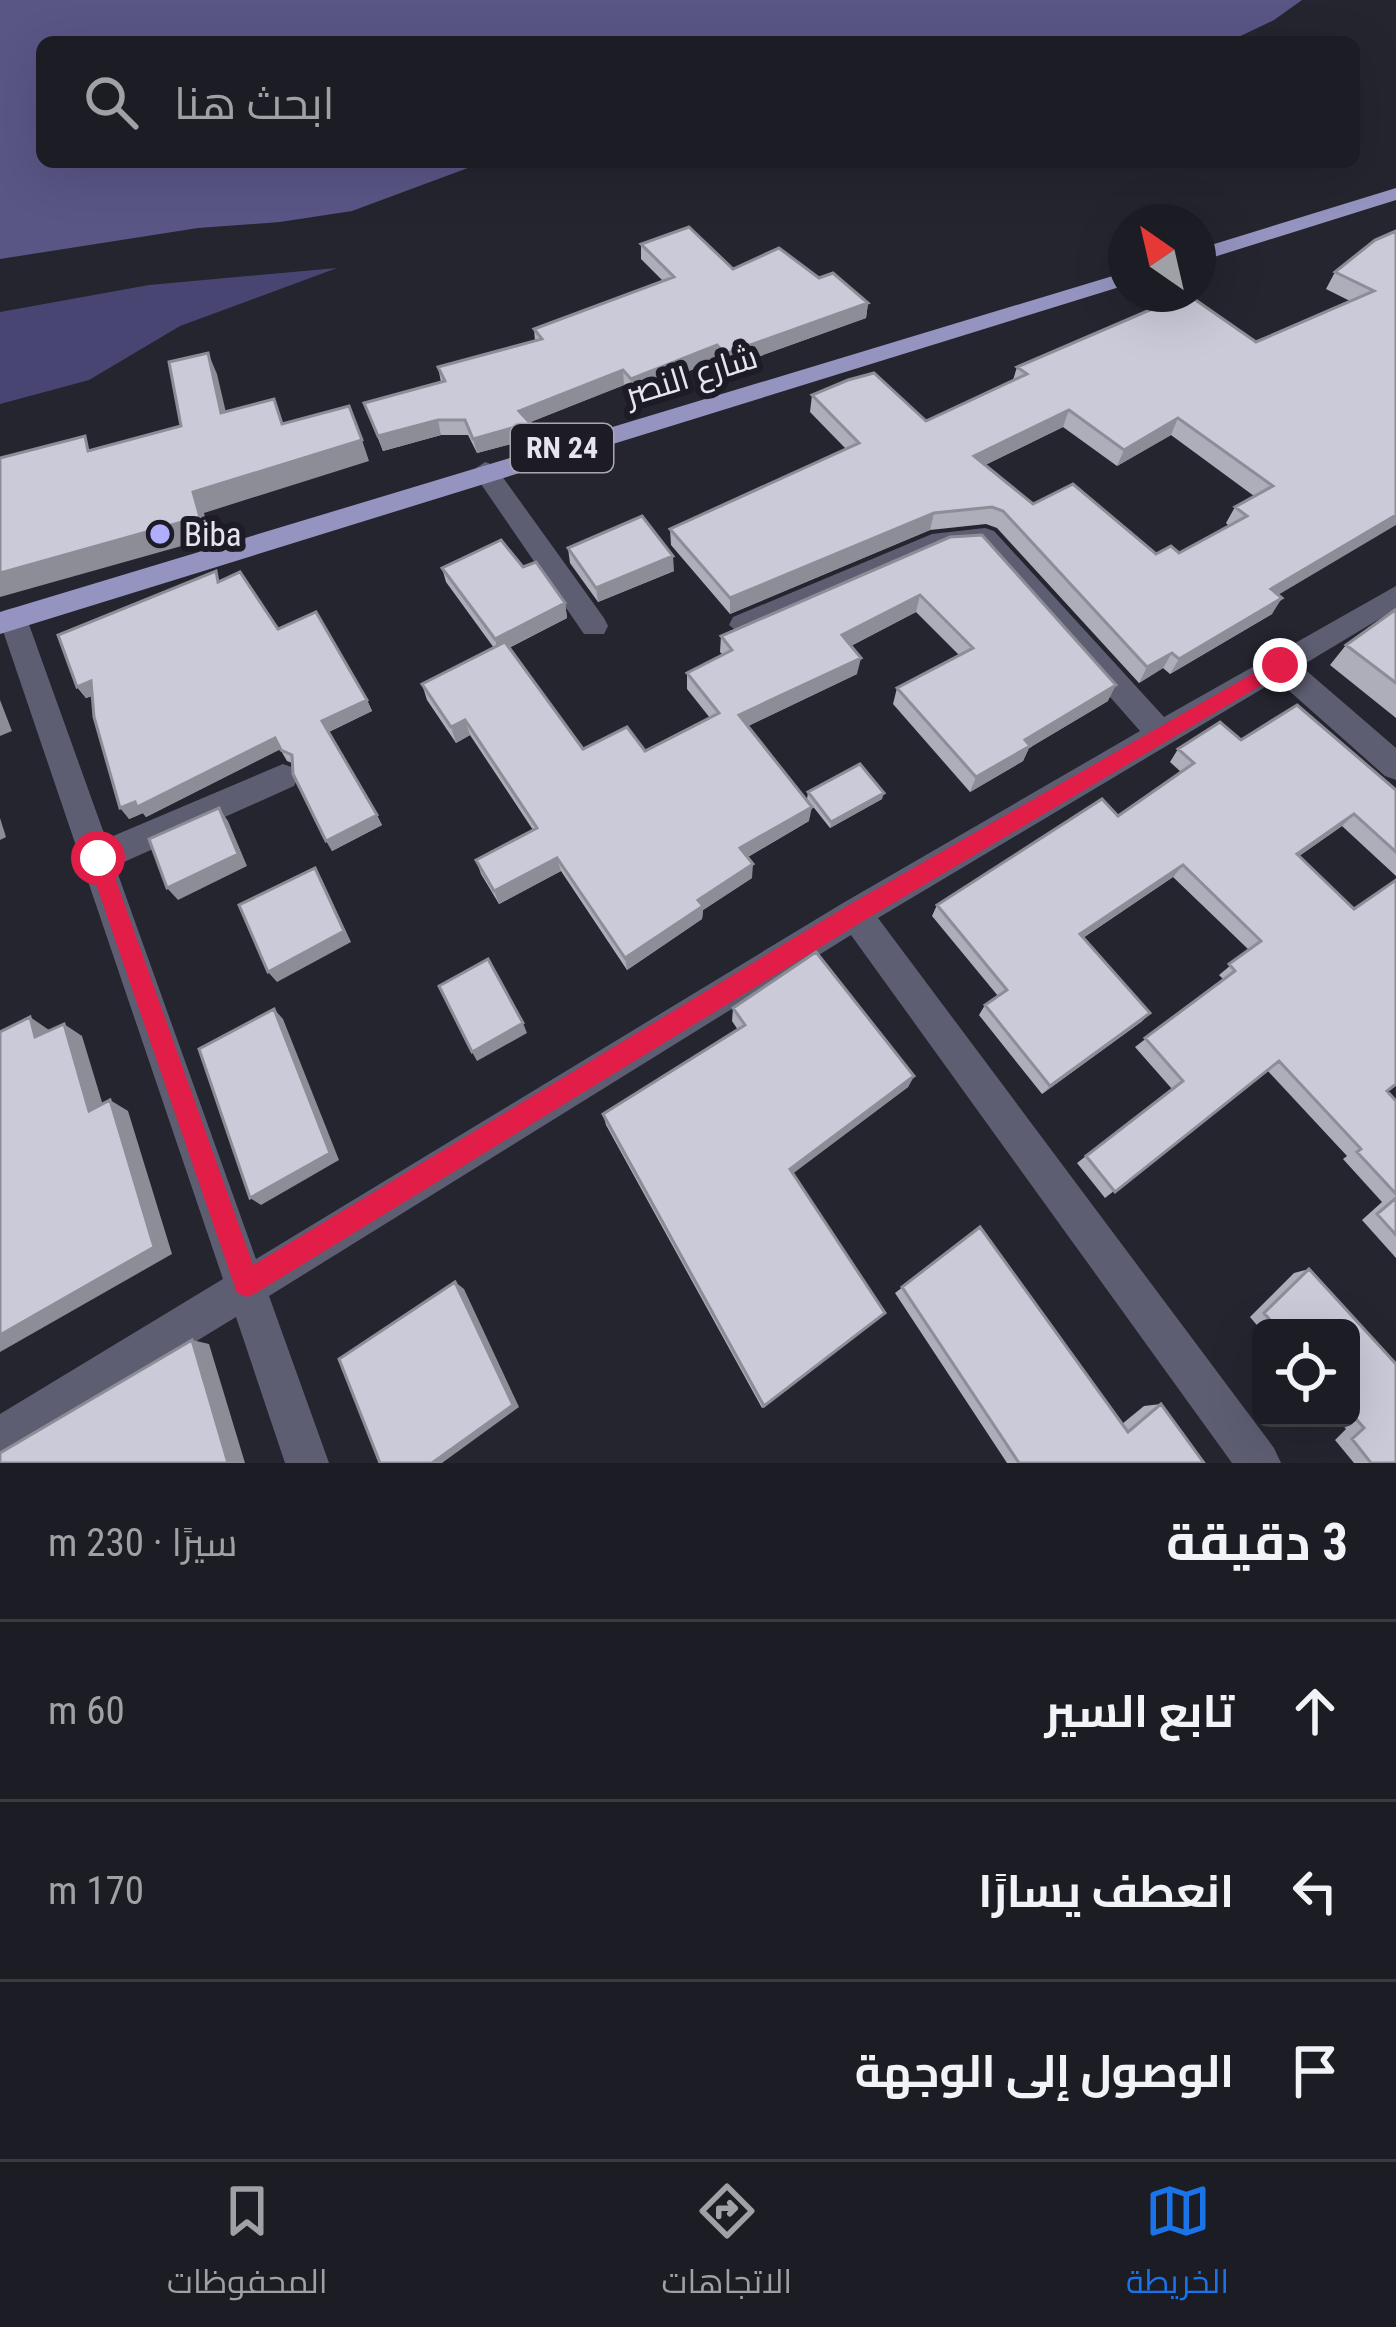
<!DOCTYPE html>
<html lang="ar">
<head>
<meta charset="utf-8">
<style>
	:root { --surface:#1c1c24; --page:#292931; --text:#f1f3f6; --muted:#a0a1a6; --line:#3a3a41; --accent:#1a73e8 }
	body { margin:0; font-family:"Roboto Condensed",Cairo,sans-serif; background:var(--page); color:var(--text); direction:rtl }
	.controls { position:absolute; right:36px; bottom:36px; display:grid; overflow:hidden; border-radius:18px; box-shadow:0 12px 48px #0002 }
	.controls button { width:108px; height:108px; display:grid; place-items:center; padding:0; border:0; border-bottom:3px solid var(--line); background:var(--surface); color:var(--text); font:60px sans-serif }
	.compass { position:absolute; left:1108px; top:204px; width:108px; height:108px; border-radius:50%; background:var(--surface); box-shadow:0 12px 48px #0002; rotate:326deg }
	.stop { position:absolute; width:36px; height:36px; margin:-27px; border:9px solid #e11d48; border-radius:50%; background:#fff }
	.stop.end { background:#e11d48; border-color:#fff; box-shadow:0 3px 12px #0008 }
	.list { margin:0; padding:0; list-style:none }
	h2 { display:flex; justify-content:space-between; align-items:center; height:156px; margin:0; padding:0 48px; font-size:51px }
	h2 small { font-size:39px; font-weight:400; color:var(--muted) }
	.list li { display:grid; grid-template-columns:78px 1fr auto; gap:36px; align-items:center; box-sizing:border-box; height:180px; padding:0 48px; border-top:3px solid var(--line) }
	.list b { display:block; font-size:45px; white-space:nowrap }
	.list em { font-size:39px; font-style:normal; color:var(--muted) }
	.icon { flex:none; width:66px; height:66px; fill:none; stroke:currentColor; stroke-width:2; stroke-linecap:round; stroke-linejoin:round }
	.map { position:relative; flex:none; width:1396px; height:1463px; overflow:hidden; direction:ltr }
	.search { position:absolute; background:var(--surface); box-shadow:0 12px 48px #0002; left:36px; right:36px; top:36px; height:132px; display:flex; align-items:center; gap:30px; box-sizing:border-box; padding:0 42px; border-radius:18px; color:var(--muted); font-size:45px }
	.sheet { height:696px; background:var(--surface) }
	nav { display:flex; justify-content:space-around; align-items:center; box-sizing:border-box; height:168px; border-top:3px solid var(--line); background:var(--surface); font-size:33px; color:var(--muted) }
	nav a { display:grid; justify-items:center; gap:6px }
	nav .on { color:var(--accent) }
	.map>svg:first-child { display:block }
	.forest { fill:#484573 }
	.water { fill:#595686 }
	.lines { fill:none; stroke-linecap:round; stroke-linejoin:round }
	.street { fill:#5e5e73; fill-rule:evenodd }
	.primary { fill:#9594c0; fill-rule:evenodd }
	.wall { fill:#aeaebb; fill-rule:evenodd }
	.shaded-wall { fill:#8d8d98 }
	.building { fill:#cacad9; stroke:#8d8d98; stroke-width:3; fill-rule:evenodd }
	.route { fill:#e11d48 }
	.poi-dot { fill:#b0adfa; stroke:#1c1b26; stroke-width:4.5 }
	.labels { text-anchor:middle; stroke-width:12; stroke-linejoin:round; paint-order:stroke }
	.shield { fill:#1c1b26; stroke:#a9a8b1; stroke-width:3 }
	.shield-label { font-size:30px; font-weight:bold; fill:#e5e5ed }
	.street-label { font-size:33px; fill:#e5e5ed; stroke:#1c1b26 }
	.poi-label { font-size:33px; fill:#e5e5ed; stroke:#1c1b26; text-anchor:start }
</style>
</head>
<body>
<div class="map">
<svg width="1396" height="1463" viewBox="0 0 1396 1463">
	<rect width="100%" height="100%" fill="#252530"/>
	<path class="forest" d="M337 268 180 326 89 380 0 404V312L149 285Z"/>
	<path class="water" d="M0 0H1302L1274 20 1228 42H42V162H484L352 211 280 222 198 228 0 259Z"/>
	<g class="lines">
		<path class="street" d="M485 462 494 465 604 618 608 626 604 634H584L472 471Z
			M985 528 994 531 1164 717 1396 586V609L1301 666 1396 748V780L1385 776 1277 680 878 918 1274 1448 1281 1463H1232L851 935 269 1296 329 1463H285L236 1317 0 1461V1414L223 1279 0 622 3 611 13 608 27 619 106 839 283 764 294 768 298 777 294 786 115 866 256 1259 843 903 1140 731 979 548 944 550 743 636 729 625 733 617 932 534Z"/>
		<path class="primary" d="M1396 188V200L1198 262V249Z
			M1126 272V285L0 634V612Z"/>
	</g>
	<path class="wall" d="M1396 231 1272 614 1170 674 1163 668 1139 683 997 528 986 524 930 530 730 614 671 545 670 529 846 449 810 412 812 395 926 421 1013 380 1017 367 1256 342 1350 301 1326 289 1335 272ZM1063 427 1117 466 1171 435 1254 496 1235 507 1226 523 1229 526 1179 553 1156 554 1033 504 985 465Z
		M641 244 733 269 819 278 868 303 866 318 724 369 716 360 632 394 624 385 530 422 533 438 477 453 468 435H441L383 451 364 403 441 382 438 367 535 341 534 329 663 281 641 259Z
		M950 537 1108 701 1029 748 1023 761 970 792 893 704 897 688 959 655 916 612 851 646 857 674 748 726 809 821 748 857 752 878 703 910 702 919 627 970 561 871 499 904 481 874 476 860 533 830 470 735 456 743 427 700 422 684 494 648 446 582 442 568 523 567 565 603 567 618 509 648 583 749 645 751 710 718 687 689V673L723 655 720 652 721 636Z
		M568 548 674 571 598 602 570 563Z
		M221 581 278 629 367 700 372 711 329 732 382 825 332 851 292 763 287 761 280 749 146 817 143 813 129 819 92 696 86 698 77 687Z
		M1396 611V718L1330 665 1346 645Z
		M1241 740 1396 790V876L1342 826 1299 856 1387 1091 1396 1101V1258L1362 1220 1382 1202 1343 1159 1347 1156 1267 1070 1105 1198 1077 1163 1172 1089 1135 1047 1223 979 1219 975 1249 950 1173 877 1083 938 1150 1013 1141 1022 1042 1094 979 1015 985 1005 998 996 932 916 937 905 1118 816 1181 772 1170 762 1178 749Z
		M808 792 882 799 830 828 807 799Z
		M733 1008 914 1076 908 1087 793 1173 885 1313 762 1408 606 1125 603 1114 738 1030 732 1021Z
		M980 1227 1122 1424 1144 1406 1161 1404 1204 1463H1007L895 1293Z
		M1309 1269 1396 1364V1463H1354L1335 1440 1346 1429 1337 1418H1351V1328H1261V1330L1250 1317 1294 1273Z"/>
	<path class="shaded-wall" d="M868 303 866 318 724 369 725 354Z
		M717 345 716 360 632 394 631 379Z
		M208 353 217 374 231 434 221 413Z
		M623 370 624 385 526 424 530 423 533 438 477 453 473 439 519 411Z
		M1069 410 1063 427 969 473 974 456Z
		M1178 418 1171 435 1117 466 1124 450Z
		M438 420 441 435 383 451 378 436Z
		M362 440 369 461 204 513 210 538 0 597V573L193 492Z
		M934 513 930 530 730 614V598Z
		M1396 515V525L1261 605 1271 589Z
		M673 556 674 571 598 602 596 588Z
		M920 595 916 612 839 652 842 635Z
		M1282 598 1272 614 1170 674 1179 659Z
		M565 603 567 618 498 653 495 639Z
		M1172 653 1163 668 1139 683 1147 667Z
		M861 658 857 674 738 731 739 715Z
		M91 681 99 693 86 698 77 687Z
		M1116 685 1108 701 1029 748 1023 761 970 792 976 777 1025 740Z
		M0 700 12 731 0 736Z
		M367 700 372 711 328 732 322 721Z
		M465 720 470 735 456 743 451 727Z
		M275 738 281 749 146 817 143 813 129 819 120 808Z
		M884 793 882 799 830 828 831 822Z
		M812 807 809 821 739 862 740 848Z
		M219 808 228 821 247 866 178 900 167 888Z
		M1354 814 1342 826 1285 866 1297 854Z
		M377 815 382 825 332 851 326 841Z
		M0 818 6 837 0 840Z
		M557 858 561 871 499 904 494 891Z
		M753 864 752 878 703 910 702 919 627 970 625 958 698 900Z
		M1183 865 1173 877 1072 945 1080 934Z
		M315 868 322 880 351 942 277 982 268 972Z
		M274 1009 283 1019 339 1160 261 1205 250 1198Z
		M1150 1013 1141 1022 1042 1094 1050 1086Z
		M30 1017 49 1030 35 1037Z
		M523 1023 527 1033 477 1061 472 1052Z
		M64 1024 82 1036 108 1122 89 1111Z
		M914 1076 908 1087 787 1178 790 1169Z
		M110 1100 128 1111 172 1254 0 1352V1335Z
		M455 1282 464 1289 519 1407 442 1463H432Z
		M192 1340 209 1344 245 1463H228Z"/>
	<path class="building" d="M689 227 733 269 779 248 819 278 833 273 868 303 725 354 717 345 631 379 623 370 519 411 530 423 473 439 465 420H438L378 436 364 403 445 381 438 367 542 339 534 329 674 277 641 244Z
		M1396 231V515L1271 589 1282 598 1179 659 1172 653 1147 667 1003 511 992 507 934 513 730 598 670 529 859 443 812 395 848 380 874 373 926 421 1027 374 1017 367 1187 294 1256 342 1374 291 1335 272 1375 240ZM1069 410 1124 450 1178 418 1273 486 1235 507 1247 516 1179 553 1171 546 1156 554 1073 484 1033 504 974 456Z
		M208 353 221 413 274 399 282 424 349 406 362 440 193 492 200 517 0 573V458L85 436 88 451 181 426 169 362Z
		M642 516 673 556 596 588 568 548Z
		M982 535 1116 685 1025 740 1030 746 976 777 897 688 973 648 920 595 842 635 861 658 739 715 812 807 740 848 753 864 698 900 703 906 625 958 557 858 494 891 476 860 537 828 465 720 451 727 422 684 505 642 583 749 627 727 645 751 719 713 687 673 732 650 721 636 950 537Z
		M501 540 523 567 536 562 565 603 495 639 442 568Z
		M216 571 218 582 240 572 278 629 316 612 367 700 322 721 377 815 326 841 293 774 292 755 281 750 275 738 137 807 135 802 120 808 94 717 91 681 77 687 58 635Z
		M1395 610 1396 611V683L1346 645Z
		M1297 705 1396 790V852L1354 814 1297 854 1354 909 1396 880V1084L1387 1091 1396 1101V1194L1357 1152 1361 1149 1279 1061 1115 1192 1086 1156 1183 1081 1145 1038 1235 971 1229 964 1261 941 1183 865 1080 934 1150 1013 1050 1086 985 1005 1007 990 937 905 1102 799 1118 816 1194 763 1178 749 1220 722 1241 740Z
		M860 764 884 793 831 822 808 792Z
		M219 808 238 854 167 888 149 839Z
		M315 868 344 931 268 972 239 905Z
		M816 952 914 1076 790 1169 885 1313 764 1406 603 1114 745 1025 733 1008Z
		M488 959 523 1023 472 1052 439 986Z
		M274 1009 330 1153 250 1198 199 1049Z
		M30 1017 35 1037 64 1024 89 1111 110 1100 154 1247 0 1335V1032Z
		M1396 1198V1235L1377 1214Z
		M980 1227 1128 1432 1161 1404 1204 1463H1019L902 1287Z
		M1309 1269 1396 1364V1463H1371L1352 1439 1364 1428 1351 1413V1328H1277L1264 1313Z
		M455 1282 513 1405 432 1463H380L339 1359Z
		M192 1340 228 1463H0V1453Z"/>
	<path class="route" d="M1280 658 1289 665 1287 670 863 921 256 1293 247 1297 237 1293 87 858 90 852 98 849 108 858 253 1265 847 906Z"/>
	<circle class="poi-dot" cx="160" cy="534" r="12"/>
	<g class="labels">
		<rect class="shield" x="511" y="424" width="102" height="48" rx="9"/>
		<g class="shield-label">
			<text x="562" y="458">RN 24</text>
		</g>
		<g class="street-label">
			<text transform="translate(691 375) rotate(-17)" y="12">شارع النصر</text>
		</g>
		<g class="poi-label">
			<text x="184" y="546">Biba</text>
		</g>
	</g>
</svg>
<div class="controls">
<button><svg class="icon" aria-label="locate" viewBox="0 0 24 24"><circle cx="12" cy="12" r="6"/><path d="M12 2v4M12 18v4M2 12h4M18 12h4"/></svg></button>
</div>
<svg class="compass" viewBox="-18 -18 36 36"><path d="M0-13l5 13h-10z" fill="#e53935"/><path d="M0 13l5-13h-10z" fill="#a0a1a6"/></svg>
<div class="stop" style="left:98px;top:858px"></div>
<div class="stop end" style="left:1280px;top:665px"></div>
<div class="search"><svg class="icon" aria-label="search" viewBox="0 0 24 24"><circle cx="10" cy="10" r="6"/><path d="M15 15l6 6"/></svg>ابحث هنا</div>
</div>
<section class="sheet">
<h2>3 دقيقة<small>سيرًا · 230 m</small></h2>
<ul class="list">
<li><svg class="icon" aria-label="ahead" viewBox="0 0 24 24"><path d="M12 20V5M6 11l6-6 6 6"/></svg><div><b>تابع السير</b></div><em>60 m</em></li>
<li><svg class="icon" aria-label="left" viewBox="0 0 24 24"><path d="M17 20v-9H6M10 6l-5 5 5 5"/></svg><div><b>انعطف يسارًا</b></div><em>170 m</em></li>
<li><svg class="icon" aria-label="arrive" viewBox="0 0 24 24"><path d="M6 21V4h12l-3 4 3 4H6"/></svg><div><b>الوصول إلى الوجهة</b></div></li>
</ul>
</section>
<nav>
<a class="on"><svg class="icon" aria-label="map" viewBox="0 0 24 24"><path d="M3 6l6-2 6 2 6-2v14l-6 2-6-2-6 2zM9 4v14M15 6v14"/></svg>الخريطة</a>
<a><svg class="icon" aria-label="directions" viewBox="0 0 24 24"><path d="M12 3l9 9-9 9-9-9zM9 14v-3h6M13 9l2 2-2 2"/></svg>الاتجاهات</a>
<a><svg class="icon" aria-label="saved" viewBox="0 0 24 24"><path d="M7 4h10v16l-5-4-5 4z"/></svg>المحفوظات</a>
</nav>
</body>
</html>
